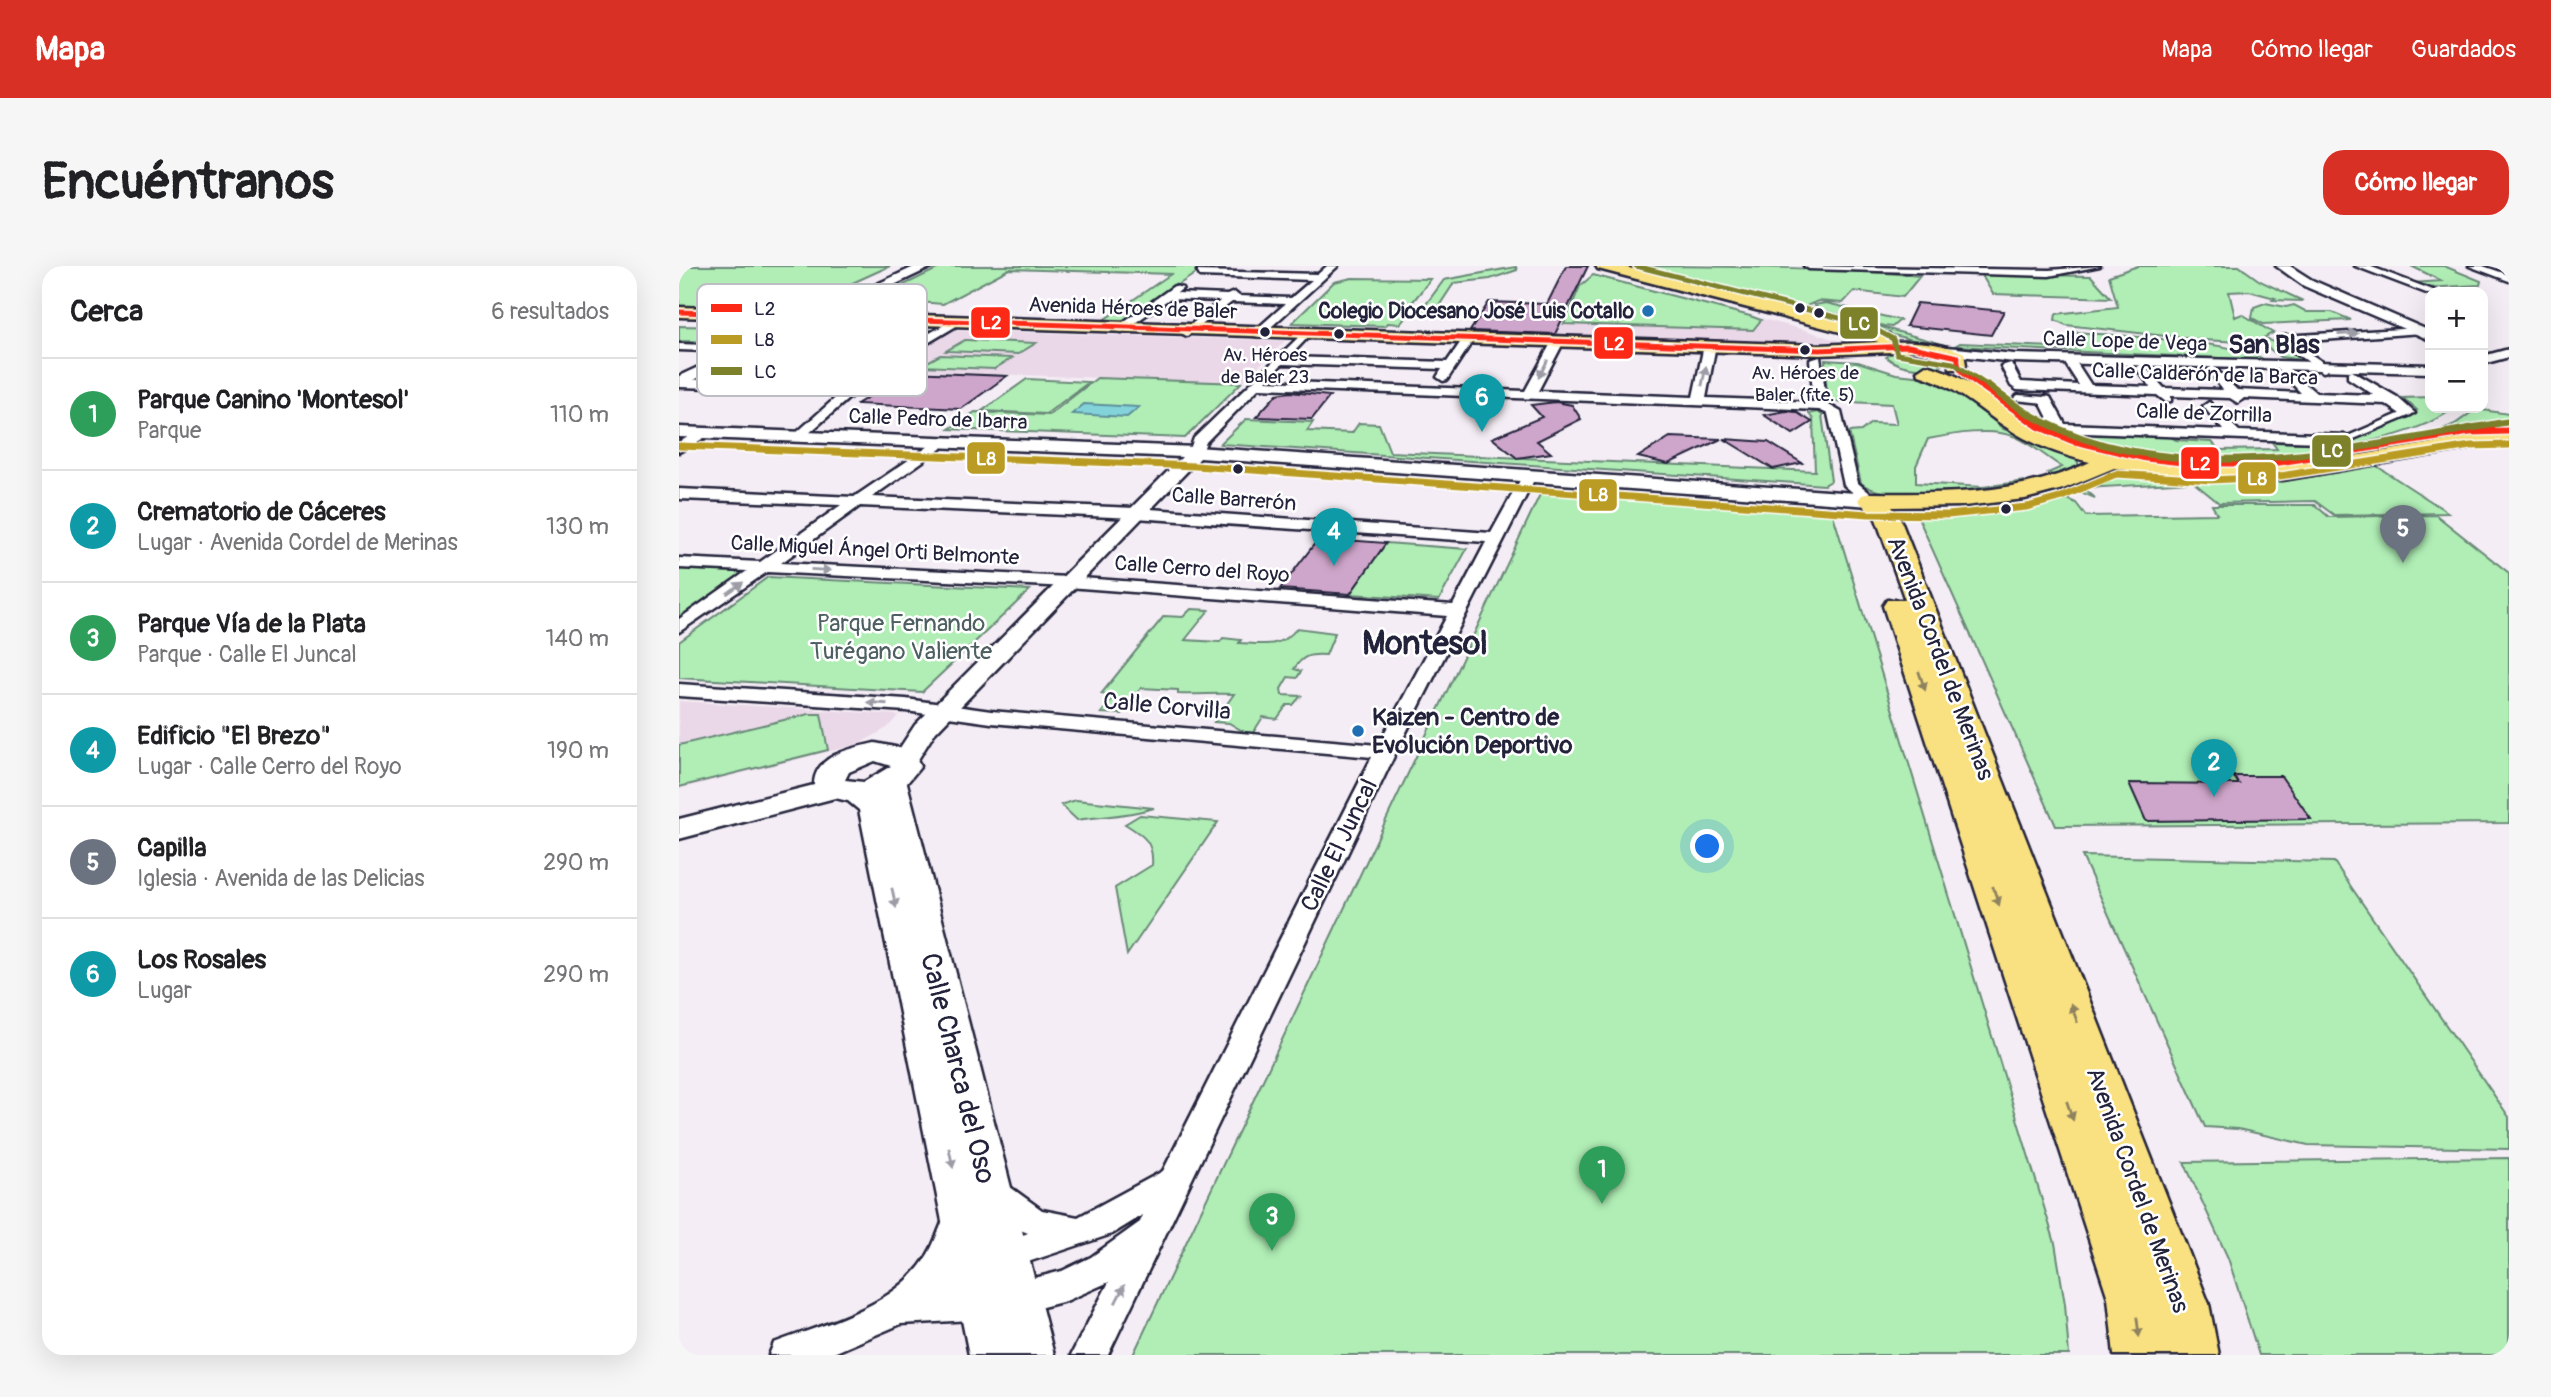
<!DOCTYPE html>
<html lang="es">
<head>
<meta charset="utf-8">
<style>
	:root { --surface:#fff; --page:#f6f6f6; --text:#202124; --muted:#757577; --line:#e0e0e0; --accent:#d93025 }
	body { margin:0; font-family:Pangolin,sans-serif; background:var(--page); color:var(--text) }
	.controls { position:absolute; right:21px; top:21px; display:grid; overflow:hidden; border-radius:14px; box-shadow:0 7px 28px #0002 }
	.controls button { width:63px; height:63px; display:grid; place-items:center; padding:0; border:0; border-bottom:2px solid var(--line); background:var(--surface); color:var(--text); font:35px sans-serif }
	.you { position:absolute; left:1029px; top:581px; width:24px; height:24px; margin:-18px; border:5px solid #fff; border-radius:50%; background:#1a73e8; box-shadow:0 0 0 10px #1a73e833 }
	.badge { display:grid; place-items:center; width:46px; height:46px; border-radius:50%; background:var(--accent); color:#fff; font-size:23px; font-weight:700 }
	.pin { position:absolute; translate:-50% -58px; filter:drop-shadow(0 2px 4px #0008) }
	.pin::after { content:''; position:absolute; top:37px; width:24px; height:21px; background:inherit; clip-path:polygon(0 0,100% 0,50% 100%) }
	.list { margin:0; padding:0; list-style:none }
	h2 { display:flex; justify-content:space-between; align-items:center; height:91px; margin:0; padding:0 28px; font-size:30px }
	h2 small { font-size:23px; font-weight:400; color:var(--muted) }
	.list li { display:grid; grid-template-columns:46px 1fr auto; gap:21px; align-items:center; box-sizing:border-box; height:112px; padding:0 28px; border-top:2px solid var(--line) }
	.list b { display:block; font-size:26px; white-space:nowrap }
	.list p { margin:0; font-size:23px; white-space:nowrap; color:var(--muted) }
	.list em { font-size:23px; font-style:normal; color:var(--muted) }
	.map { position:relative; flex:none; width:1830px; height:1089px; overflow:hidden; border-radius:21px }
	header { display:flex; align-items:center; gap:42px; box-sizing:border-box; height:98px; padding:0 35px; background:var(--accent); color:#fff }
	header strong { font-size:33px }
	nav { display:flex; gap:38px; margin-inline-start:auto; font-size:24px }
	.intro { display:flex; align-items:center; justify-content:space-between; box-sizing:border-box; height:168px; padding:0 42px }
	h1 { margin:0; font-size:49px }
	.button { padding:18px 32px; border-radius:21px; background:var(--accent); color:#fff; font-size:24px; font-weight:700 }
	main { display:flex; gap:42px; padding:0 42px }
	aside { flex:1; background:var(--surface); border-radius:21px; box-shadow:0 7px 28px #0002 }
	.map>svg:first-child { display:block }
	.built { fill:#ead8e8 }
	.green { fill:#b0eeb5; stroke:#698878; stroke-width:2 }
	.water { fill:#83d4da; stroke:#5c8d9a; stroke-width:2 }
	.building { fill:#cfa6cb; stroke:#22223b; stroke-width:2 }
	.lines { fill:none; stroke-linecap:round; stroke-linejoin:round }
	.pedestrian-casing { stroke:#22223b; stroke-width:5 }
	.minor-casing { stroke:#22223b; stroke-width:5 }
	.tertiary-casing { stroke:#22223b; stroke-width:5 }
	.secondary-casing { stroke:#22223b; stroke-width:5 }
	.primary-casing { stroke:#22223b; stroke-width:5 }
	.pedestrian { fill:#fff; fill-rule:evenodd }
	.minor { fill:#fff; fill-rule:evenodd }
	.tertiary { fill:#fff; fill-rule:evenodd }
	.secondary { fill:#fff; fill-rule:evenodd }
	.primary { fill:#f9e181; fill-rule:evenodd }
	.bus-1-far1-casing { stroke:#fff; stroke-width:8 }
	.bus-1-casing { stroke:#fff; stroke-width:10 }
	.bus-2-casing { stroke:#fff; stroke-width:10 }
	.bus-3-far1-casing { stroke:#fff; stroke-width:8 }
	.bus-3-casing { stroke:#fff; stroke-width:10 }
	.bus-1-far1 { stroke:#fc2916; stroke-width:5 }
	.bus-1 { stroke:#fc2916; stroke-width:7 }
	.bus-2 { stroke:#ba9b24; stroke-width:7 }
	.bus-3-far1 { stroke:#7d812a; stroke-width:5 }
	.bus-3 { stroke:#7d812a; stroke-width:7 }
	.oneway { fill:#9c9ca7 }
	.oneway2 { fill:#8e825e }
	.bus-dot { fill:#22223b; stroke:#fff; stroke-width:2.5 }
	.poi-dot { fill:#1f6fb2; stroke:#fff; stroke-width:2.5 }
	.labels { text-anchor:middle; stroke-width:5; stroke-linejoin:round; paint-order:stroke }
	.far-bus-label { font-size:19px; fill:#22223b; stroke:#fff }
	.far-street-label { font-size:21px; fill:#22223b; stroke:#fff }
	.far-poi-label { font-size:21px; font-weight:bold; fill:#22223b; stroke:#fff; text-anchor:end }
	.park-label { font-size:24px; fill:#4d5f60; stroke:#fff }
	.street-label { font-size:24px; fill:#22223b; stroke:#fff }
	.poi-label { font-size:24px; font-weight:bold; fill:#22223b; stroke:#fff; text-anchor:start }
	.far-district-label { font-size:26px; font-weight:bold; fill:#22223b; stroke:#fff }
	.near-street-label { font-size:28px; fill:#22223b; stroke:#fff }
	.district-label { font-size:32px; font-weight:bold; fill:#22223b; stroke:#fff }
	.key { fill:#fff; stroke:#bdbdc4; stroke-width:2 }
	.key-label { font-size:19px; fill:#22223b }
	.line-badge { stroke:#fff; stroke-width:2.5 }
	.badge-label { font-size:19px; text-anchor:middle; font-weight:bold; fill:#fff }
</style>
</head>
<body>
<header>
<strong>Mapa</strong>
<nav><a>Mapa</a><a>Cómo llegar</a><a>Guardados</a></nav>
</header>
<div class="intro"><h1>Encuéntranos</h1><a class="button">Cómo llegar</a></div>
<main>
<aside>
<h2>Cerca<small>6 resultados</small></h2>
<ul class="list">
<li><span class="badge" style="background:#2e9e5b">1</span><div><b>Parque Canino 'Montesol'</b><p>Parque</p></div><em>110 m</em></li>
<li><span class="badge" style="background:#0f9aa8">2</span><div><b>Crematorio de Cáceres</b><p>Lugar · Avenida Cordel de Merinas</p></div><em>130 m</em></li>
<li><span class="badge" style="background:#2e9e5b">3</span><div><b>Parque Vía de la Plata</b><p>Parque · Calle El Juncal</p></div><em>140 m</em></li>
<li><span class="badge" style="background:#0f9aa8">4</span><div><b>Edificio &quot;El Brezo&quot;</b><p>Lugar · Calle Cerro del Royo</p></div><em>190 m</em></li>
<li><span class="badge" style="background:#6b7280">5</span><div><b>Capilla</b><p>Iglesia · Avenida de las Delicias</p></div><em>290 m</em></li>
<li><span class="badge" style="background:#0f9aa8">6</span><div><b>Los Rosales</b><p>Lugar</p></div><em>290 m</em></li>
</ul>
</aside>
<div class="map">
<svg width="1830" height="1089" viewBox="0 0 1830 1089">
	<rect width="100%" height="100%" fill="#f5edf5"/>
	<filter id="ink" filterUnits="userSpaceOnUse"><feTurbulence type="fractalNoise" baseFrequency=".0143" numOctaves="2"/><feDisplacementMap in="SourceGraphic" scale="14" xChannelSelector="R" yChannelSelector="G"/><feConvolveMatrix kernelMatrix="1 2 1 2 8 2 1 2 1" color-interpolation-filters="sRGB"/></filter>
	<g filter="url(#ink)">
		<path class="built" d="M914 9 1126 64 1166 77 1151 81 847 70 854 55 862 50H885L899 20Z
			M276 64 606 75 562 117 205 104Z
			M0 435 220 449 208 462 180 478 0 523Z"/>
		<path class="green" d="M0 0H211L114 44 0 40Z
			M264 0H504L525 2 440 57H420L492 8 330 3 264 38 239 36 244 32 200 31Z
			M945 0C1045 0 1144 1 1241 10L1224 31 1175 25 1164 37 1139 35 1127 40 1263 78 1238 75Z
			M1459 0H1560L1581 15 1624 35 1592 34 1596 32 1570 25 1550 26 1556 51 1563 48 1594 67 1586 71 1623 94 1601 91 1583 77 1523 74 1387 59 1376 54 1377 48 1439 41 1430 10Z
			M1732 0H1765L1802 15 1801 19 1746 22 1732 17 1763 15Z
			M837 1 838 4 811 13 775 17 754 49H739L765 14Z
			M1302 8 1412 10 1432 32 1314 28Z
			M914 9 1071 50 1082 54 1074 64 885 58 901 20Z
			M673 12 752 13 727 44 729 49 721 58 709 57 706 60 613 57 655 16Z
			M1147 37 1221 54 1213 61 1205 60 1142 44 1135 39Z
			M1586 37 1607 41 1615 39 1628 46H1653L1672 54 1584 58 1573 52 1575 41Z
			M56 57 75 58 45 76 0 75V60L48 61Z
			M141 60 253 64 212 86 95 82Z
			M1398 66C1434 70 1563 75 1585 94L1276 80 1281 77 1400 82Z
			M286 74H287L357 77 339 88 267 85Z
			M1225 83 1266 89 1271 94C1258 108 1221 103 1207 91L1211 86Z
			M261 89 333 92 315 103 241 100Z
			M1146 94 1179 96 1217 108 1255 112 1297 139 1324 163 1392 190 1399 196V200L1377 210 1369 207 1383 201C1368 192 1353 178 1337 171 1312 161 1274 168 1249 173L1237 200V217L1304 221 1346 215C1314 223 1207 239 1182 217L1170 166 1182 165 1192 157 1218 158 1213 138 1148 135Z
			M418 112 562 117 506 172 270 163 296 146 370 149Z
			M348 113 410 116 367 148 303 145Z
			M1751 131V142H1776C1739 167 1698 175 1655 181 1555 197 1479 197 1382 164L1488 169 1497 174 1533 176 1540 184 1598 183 1593 176C1658 179 1681 175 1738 144L1724 132Z
			M1797 143 1830 148V160L1757 166 1776 158Z
			M1139 146 1143 149 1152 215 1145 219 541 178 567 153 634 156 628 165 673 167 680 157 700 158 711 186 1136 205 1134 153 1130 148Z
			M1696 199 1770 247 1655 249 1636 235 1540 237 1514 216 1405 222 1416 232 1395 223 1448 205 1578 214 1630 211Z
			M864 222 1152 242 1376 977 1386 1038 1390 1089H454Z
			M1388 233 1397 237 1407 250 1538 248 1533 239H1636L1650 251 1757 249 1830 307V557L1377 560 1238 249 1343 243Z
			M707 277 788 283 760 334 671 328Z
			M0 303 60 306 63 308 0 352Z
			M89 311 351 324 243 426 0 412V376Z
			M512 343 530 344 506 374 541 376 544 372 562 374 560 377C583 378 602 383 618 362L656 367 647 389C631 388 624 389 615 403L622 405 618 412 609 411 602 423 603 429 622 430 614 439H608L598 453 584 451 572 470 550 457 535 456 555 428C536 427 518 429 499 428V424L462 422 443 448 422 447 436 430 422 428 485 350 504 351Z
			M130 448H142L149 484 0 521V479Z
			M397 534 475 542C449 550 425 550 398 554L382 539Z
			M461 549 539 556 448 689 436 622 473 599C475 576 464 569 446 558Z
			M1403 590 1655 596 1830 851V883L1629 879 1559 863 1526 861Z
			M1830 892V1089H1580L1549 992 1505 896Z"/>
		<path class="water" d="M405 138 460 141 448 151 393 148Z"/>
		<path class="building" d="M887 0H909L876 68 791 65 810 36 868 38Z
			M1238 37 1325 45 1312 69 1227 60Z
			M231 106 328 110 282 143 178 138Z
			M611 126 651 130 633 153 577 151 598 128Z
			M877 136 893 139 902 153 858 175 872 187 838 192 813 172 863 151 852 139Z
			M1107 145 1117 146 1133 156 1114 168 1085 149Z
			M991 171 1042 173 989 198 959 191Z
			M1045 173 1089 176 1123 197 1094 203Z
			M640 272 707 277 671 328 601 323Z
			M1554 510H1602L1632 553 1467 555 1450 517 1560 518Z"/>
		<g class="lines">
			<g class="pedestrian-casing">
				<path id="pedestrian" d="M1339 129 1366 131 1370 134 1366 137 1336 134 1335 132Z
					M1729 144 1734 147 1732 149 1670 175 1662 173Z"/>
			</g>
			<g class="minor-casing">
				<path id="minor" d="M648 0H659L581 71 571 69 606 38 553 36 508 70 502 67 504 65 541 35 490 33 443 66 433 64 495 20 504 22 498 27 548 29 555 26 560 30 612 32 633 14 521 10 518 5 639 8Z
					M1125 0 1370 4 1421 0 1370 10 1130 3Z
					M1676 0H1690L1759 26 1750 28Z
					M1790 0H1804L1830 9V15Z
					M269 57 279 59 200 106 121 175 114 171 116 168 163 126 0 121V113L171 119 206 92 65 88 59 85 65 82 218 85Z
					M1739 62 1745 65 1743 67 1614 76 1648 99V105L1644 106 1597 73 1603 70Z
					M627 64 633 67 610 91 768 96 783 74 793 76 768 114 764 115 758 111 763 103 603 98 587 115 846 125 871 79 877 76 883 79 859 125 1014 131 1024 84 1030 81 1036 84 1027 132 1135 136 1131 94 1141 91 1148 138 1162 146 1179 217 1199 234 1196 237H1186L1165 219 1149 148 1140 144 580 122 527 176 522 189H512L510 186 515 172Z
					M0 78 54 80 60 83 54 86 0 84Z
					M1830 83V91L1804 98V90Z
					M1390 90 1394 91 1412 119 1472 121 1457 102 1463 98 1485 122 1544 124 1528 104 1534 100 1558 124 1622 127 1597 101 1603 97 1637 127 1695 129 1669 112V106L1673 105 1718 131 1736 147 1724 150 1707 138 1565 132 1559 137 1551 132 1492 130V135L1487 136 1478 129 1338 124 1332 120 1322 100 1332 97 1342 116 1400 119 1384 94Z
					M1366 130 1371 131 1386 158 1544 164 1524 140 1530 136 1560 165 1667 169 1674 173 1667 177 1381 166 1374 162 1360 134Z
					M22 164 34 167 0 186V176Z
					M262 172 267 173V179L193 231 457 242 812 267 845 207H855L857 210 717 486 429 1089H392L430 1016 387 1035 340 1047 292 1054 222 1058 150 1089H90L95 1077C145 1058 207 1043 241 1000 254 984 259 965 267 947L279 943 291 947 295 957 283 992 349 967C329 959 310 947 300 927L305 918 316 914 327 918 363 944 399 951 484 905 693 491 312 457 227 445 0 430V418L227 433 312 445 699 479 768 350 389 321 88 306 0 366V353L68 305 0 302V292L81 296 162 239 0 233V223L175 231ZM181 240 457 252 807 276 774 339 389 311 102 297ZM464 949 461 956 412 991 383 1005 340 1016 278 1024 349 996 433 968Z"/>
			</g>
			<g class="tertiary-casing">
				<path id="tertiary" d="M1597 0H1611L1633 14 1751 65V74L1625 20Z
					M1268 81 1335 88 1751 99V107L1335 96 1263 88 1261 85Z
					M0 161 517 181 1191 228 1200 234 1191 240 521 192 255 468 235 500H217L213 494 236 459 503 191 0 171Z"/>
			</g>
			<g class="secondary-casing">
				<path id="secondary" d="M237 0H255L0 121V110Z
					M196 477 231 484 242 500 228 517 375 1089H290L180 544 169 535 156 532 0 573V553L135 519C135 489 173 482 196 477ZM196 495 212 500 185 516 166 514 170 506Z"/>
			</g>
			<g class="primary-casing">
				<path id="primary" d="M917 0H942L1210 68 1213 72 1210 76C1237 75 1260 76 1285 87L1287 99 1285 103H1271L1270 93 1238 85 1141 89 0 51V41L1141 79 1200 76 919 3Z
					M1247 99C1302 113 1338 157 1391 176 1533 227 1685 187 1830 164V176L1604 214 1508 213 1435 202 1384 223 1346 233 1285 240 1213 241 1220 250 1530 1038 1540 1089H1435L1429 1032 1204 340 1208 334H1226L1197 253 1179 234 1183 229 1191 227C1266 228 1342 229 1411 196 1383 189 1354 179 1330 163 1299 143 1277 120 1240 109L1238 105Z"/>
			</g>
			<use href="#pedestrian" class="pedestrian"/>
			<use href="#minor" class="minor"/>
			<use href="#tertiary" class="tertiary"/>
			<use href="#secondary" class="secondary"/>
			<use href="#primary" class="primary"/>
			<g class="bus-1-far1-casing">
				<path id="bus-1-far1" d="M0 46 1141 84 1229 80 1279 91C1277 107 1292 113 1303 121"/>
			</g>
			<g class="bus-1-casing">
				<path id="bus-1" d="M1301 119 1359 160 1392 174 1467 192 1512 197H1594L1791 166 1830 165"/>
			</g>
			<g class="bus-2-casing">
				<path id="bus-2" d="M0 180 516 200 1190 248 1269 249 1348 241 1380 232 1437 208 1532 214 1595 211 1792 180 1830 179"/>
			</g>
			<g class="bus-3-far1-casing">
				<path id="bus-3-far1" d="M957 0 1188 59 1214 73 1218 88 1274 97 1311 121"/>
			</g>
			<g class="bus-3-casing">
				<path id="bus-3" d="M1309 119C1452 240 1662 183 1828 156"/>
			</g>
			<use href="#bus-1-far1" class="bus-1-far1"/>
			<use href="#bus-1" class="bus-1"/>
			<use href="#bus-2" class="bus-2"/>
			<use href="#bus-3-far1" class="bus-3-far1"/>
			<use href="#bus-3" class="bus-3"/>
		</g>
		<defs><path id="oneway-solid" d="M-6-.8H1V-3.2L6.5 0L1 3.2V.8H-6Z" transform="scale(1.75)"/></defs>
		<g class="oneway">
			<use href="#oneway-solid" transform="translate(1669 68) rotate(-3)"/>
			<use href="#oneway-solid" transform="translate(864 103) rotate(117)"/>
			<use href="#oneway-solid" transform="translate(1025 110) rotate(-78)"/>
			<use href="#oneway-solid" transform="translate(142 304) rotate(3)"/>
			<use href="#oneway-solid" transform="translate(56 322) rotate(-35)"/>
			<use href="#oneway-solid" transform="translate(198 437) rotate(-176)"/>
			<use href="#oneway-solid" transform="translate(215 632) rotate(78)"/>
			<use href="#oneway-solid" transform="translate(272 892) rotate(78)"/>
			<use href="#oneway-solid" transform="translate(441 1028) rotate(-63)"/>
		</g>
		<g class="oneway2">
			<use href="#oneway-solid" transform="translate(1243 415) rotate(71)"/>
			<use href="#oneway-solid" transform="translate(1317 630) rotate(71)"/>
			<use href="#oneway-solid" transform="translate(1395 747) rotate(-110)"/>
			<use href="#oneway-solid" transform="translate(1391 845) rotate(71)"/>
			<use href="#oneway-solid" transform="translate(1459 1061) rotate(83)"/>
		</g>
	</g>
	<g class="bus-dot">
		<circle cx="1121" cy="42" r="6"/>
		<circle cx="1140" cy="47" r="6"/>
		<circle cx="586" cy="66" r="6"/>
		<circle cx="660" cy="68" r="6"/>
		<circle cx="1126" cy="84" r="6"/>
		<circle cx="559" cy="203" r="6"/>
		<circle cx="1327" cy="243" r="6"/>
	</g>
	<g class="poi-dot">
		<circle cx="969" cy="45" r="7"/>
		<circle cx="679" cy="465" r="7"/>
	</g>
	<g class="labels">
		<g class="far-bus-label">
			<text x="586" y="95">Av. Héroes<tspan x="586" dy="22">de Baler 23</tspan></text>
			<text x="1126" y="113">Av. Héroes de<tspan x="1126" dy="22">Baler (fte. 5)</tspan></text>
		</g>
		<g class="far-street-label">
			<text transform="translate(454 42) rotate(2)" y="7">Avenida Héroes de Baler</text>
			<text transform="translate(1446 75) rotate(2)" y="7">Calle Lope de Vega</text>
			<text transform="translate(1526 108) rotate(2)" y="7">Calle Calderón de la Barca</text>
			<text transform="translate(1525 147) rotate(2)" y="7">Calle de Zorrilla</text>
			<text transform="translate(259 153) rotate(2)" y="7">Calle Pedro de Ibarra</text>
			<text transform="translate(555 233) rotate(4)" y="7">Calle Barrerón</text>
			<text transform="translate(196 284) rotate(3)" y="7">Calle Miguel Ángel Orti Belmonte</text>
			<text transform="translate(523 303) rotate(4)" y="7">Calle Cerro del Royo</text>
		</g>
		<g class="far-poi-label">
			<text x="955" y="52">Colegio Diocesano José Luis Cotallo</text>
		</g>
		<g class="park-label">
			<text x="222" y="365">Parque Fernando<tspan x="222" dy="28">Turégano Valiente</tspan></text>
		</g>
		<g class="street-label">
			<text transform="translate(1262 392) rotate(69)" y="8">Avenida Cordel de Merinas</text>
			<text transform="translate(488 440) rotate(5)" y="8">Calle Corvilla</text>
			<text transform="translate(660 579) rotate(-64)" y="8">Calle El Juncal</text>
			<text transform="translate(1459 924) rotate(70)" y="8">Avenida Cordel de Merinas</text>
		</g>
		<g class="poi-label">
			<text x="693" y="459">Kaizen - Centro de<tspan x="693" dy="28">Evolución Deportivo</tspan></text>
		</g>
		<g class="far-district-label">
			<text x="1595" y="87">San Blas</text>
		</g>
		<g class="near-street-label">
			<text transform="translate(280 802) rotate(76)" y="10">Calle Charca del Oso</text>
		</g>
		<g class="district-label">
			<text x="746" y="388">Montesol</text>
		</g>
	</g>
	<rect x="18" y="18" width="230" height="112" rx="10" class="key"/>
	<rect x="32" y="38" width="31" height="8" fill="#fc2916"/>
	<rect x="32" y="69" width="31" height="9" fill="#ba9b24"/>
	<rect x="32" y="101" width="31" height="8" fill="#7d812a"/>
	<g class="key-label">
		<text x="75" y="49">L2</text>
		<text x="75" y="80">L8</text>
		<text x="75" y="112">LC</text>
	</g>
	<g class="line-badge">
		<rect x="291" y="40" width="41" height="33" rx="7" fill="#fc2916"/>
		<rect x="1160" y="40" width="40" height="34" rx="7" fill="#7d812a"/>
		<rect x="914" y="60" width="41" height="34" rx="7" fill="#fc2916"/>
		<rect x="1632" y="168" width="41" height="34" rx="7" fill="#7d812a"/>
		<rect x="287" y="175" width="40" height="34" rx="7" fill="#ba9b24"/>
		<rect x="1501" y="180" width="40" height="34" rx="7" fill="#fc2916"/>
		<rect x="1558" y="195" width="40" height="34" rx="7" fill="#ba9b24"/>
		<rect x="899" y="212" width="40" height="34" rx="7" fill="#ba9b24"/>
	</g>
	<g class="badge-label">
		<text x="312" y="63">L2</text>
		<text x="1180" y="64">LC</text>
		<text x="935" y="84">L2</text>
		<text x="1653" y="191">LC</text>
		<text x="307" y="199">L8</text>
		<text x="1521" y="204">L2</text>
		<text x="1578" y="219">L8</text>
		<text x="919" y="235">L8</text>
	</g>
</svg>
<div class="controls">
<button>+</button>
<button>−</button>
</div>
<div class="you"></div>
<div class="pin badge" style="left:923px;top:938px;background:#2e9e5b">1</div>
<div class="pin badge" style="left:1535px;top:531px;background:#0f9aa8">2</div>
<div class="pin badge" style="left:593px;top:985px;background:#2e9e5b">3</div>
<div class="pin badge" style="left:655px;top:300px;background:#0f9aa8">4</div>
<div class="pin badge" style="left:1724px;top:297px;background:#6b7280">5</div>
<div class="pin badge" style="left:803px;top:166px;background:#0f9aa8">6</div>
</div>
</main>
</body>
</html>
